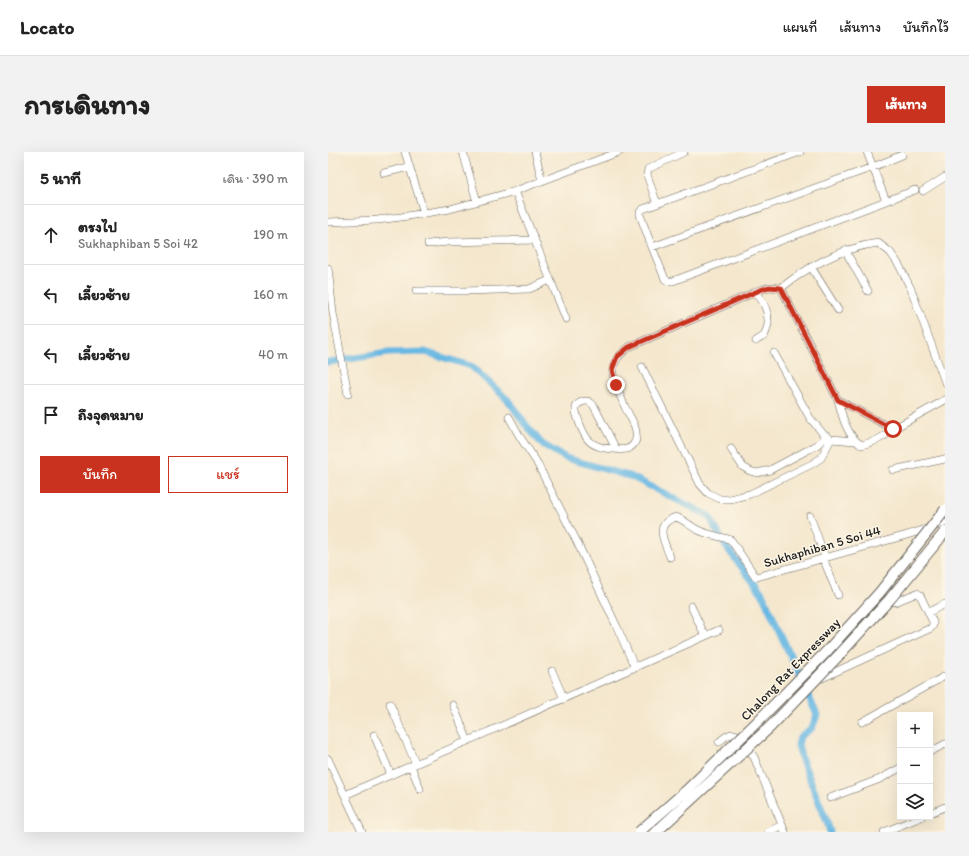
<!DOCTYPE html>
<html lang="th">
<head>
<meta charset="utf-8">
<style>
	:root { --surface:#fff; --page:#f2f2f2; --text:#222; --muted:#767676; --line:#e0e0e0; --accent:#c8321e }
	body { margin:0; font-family:Itim,"Playpen Sans Thai",sans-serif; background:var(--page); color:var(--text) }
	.controls { position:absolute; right:12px; bottom:12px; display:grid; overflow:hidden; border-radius:0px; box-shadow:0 4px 16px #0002 }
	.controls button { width:36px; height:36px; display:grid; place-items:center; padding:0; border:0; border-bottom:1px solid var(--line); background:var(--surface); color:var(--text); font:20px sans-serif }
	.stop { position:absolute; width:12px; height:12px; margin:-9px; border:3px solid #c8321e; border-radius:50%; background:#fff }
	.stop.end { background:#c8321e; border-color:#fff; box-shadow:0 1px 4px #0008 }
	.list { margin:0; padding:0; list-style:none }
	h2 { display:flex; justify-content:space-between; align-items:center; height:52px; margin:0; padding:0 16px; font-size:17px }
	h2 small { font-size:13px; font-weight:400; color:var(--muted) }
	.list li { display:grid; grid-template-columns:26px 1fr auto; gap:12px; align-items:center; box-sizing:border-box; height:60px; padding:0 16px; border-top:1px solid var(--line) }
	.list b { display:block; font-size:15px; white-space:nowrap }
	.list p { margin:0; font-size:13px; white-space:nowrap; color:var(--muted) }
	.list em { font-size:13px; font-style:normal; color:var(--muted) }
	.actions { display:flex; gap:8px; padding:12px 16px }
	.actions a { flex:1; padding:9px 0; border:1px solid var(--accent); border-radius:0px; text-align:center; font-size:14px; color:var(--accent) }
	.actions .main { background:var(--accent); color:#fff }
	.icon { flex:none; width:22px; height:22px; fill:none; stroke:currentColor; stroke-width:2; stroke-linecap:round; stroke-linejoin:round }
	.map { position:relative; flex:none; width:617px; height:680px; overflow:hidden; border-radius:0px }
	header { display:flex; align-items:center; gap:24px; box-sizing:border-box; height:56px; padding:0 20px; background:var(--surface); border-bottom:1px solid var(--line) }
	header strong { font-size:19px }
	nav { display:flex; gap:22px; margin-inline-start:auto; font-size:14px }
	.intro { display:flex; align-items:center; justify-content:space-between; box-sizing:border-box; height:96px; padding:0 24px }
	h1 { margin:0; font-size:28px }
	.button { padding:10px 18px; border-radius:0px; background:var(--accent); color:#fff; font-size:14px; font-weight:700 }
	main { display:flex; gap:24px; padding:0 24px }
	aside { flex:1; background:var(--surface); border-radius:0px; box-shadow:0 4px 16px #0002 }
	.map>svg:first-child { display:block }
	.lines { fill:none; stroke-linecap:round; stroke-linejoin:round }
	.canal { stroke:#68b8e3; stroke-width:7 }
	.minor-casing { stroke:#68635a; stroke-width:8 }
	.minor { stroke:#fff; stroke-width:7 }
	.highway-bridge-casing { stroke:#68635a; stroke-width:12; stroke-linecap:butt }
	.highway-bridge { stroke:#fff; stroke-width:10 }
	.route { stroke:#c8321e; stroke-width:5 }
	.labels { text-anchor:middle; stroke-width:3; stroke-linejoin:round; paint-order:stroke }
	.street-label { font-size:13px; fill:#1c1c1c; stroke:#fcf5e5 }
</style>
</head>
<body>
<header>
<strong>Locato</strong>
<nav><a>แผนที่</a><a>เส้นทาง</a><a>บันทึกไว้</a></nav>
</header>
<div class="intro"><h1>การเดินทาง</h1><a class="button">เส้นทาง</a></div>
<main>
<aside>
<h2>5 นาที<small>เดิน · 390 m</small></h2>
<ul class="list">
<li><svg class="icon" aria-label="ahead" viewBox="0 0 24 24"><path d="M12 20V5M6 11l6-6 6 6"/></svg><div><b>ตรงไป</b><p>Sukhaphiban 5 Soi 42</p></div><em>190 m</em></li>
<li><svg class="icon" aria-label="left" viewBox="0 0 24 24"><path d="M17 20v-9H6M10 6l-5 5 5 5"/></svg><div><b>เลี้ยวซ้าย</b></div><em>160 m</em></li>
<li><svg class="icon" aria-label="left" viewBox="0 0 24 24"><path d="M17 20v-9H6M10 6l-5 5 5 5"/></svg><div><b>เลี้ยวซ้าย</b></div><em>40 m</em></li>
<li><svg class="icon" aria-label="arrive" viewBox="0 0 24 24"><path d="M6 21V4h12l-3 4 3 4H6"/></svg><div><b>ถึงจุดหมาย</b></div></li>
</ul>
<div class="actions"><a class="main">บันทึก</a><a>แชร์</a></div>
</aside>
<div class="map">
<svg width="617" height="680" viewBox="0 0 617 680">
	<rect width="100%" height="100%" fill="#fcf5e5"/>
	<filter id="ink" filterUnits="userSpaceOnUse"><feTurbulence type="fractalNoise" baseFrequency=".025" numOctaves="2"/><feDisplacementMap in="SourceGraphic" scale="8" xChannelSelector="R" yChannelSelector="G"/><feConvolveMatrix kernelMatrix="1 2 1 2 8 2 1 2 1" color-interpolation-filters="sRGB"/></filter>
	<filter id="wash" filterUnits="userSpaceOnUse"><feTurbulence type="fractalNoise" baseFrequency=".012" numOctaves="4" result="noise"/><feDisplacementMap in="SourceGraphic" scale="16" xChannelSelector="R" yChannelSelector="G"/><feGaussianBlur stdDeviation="0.9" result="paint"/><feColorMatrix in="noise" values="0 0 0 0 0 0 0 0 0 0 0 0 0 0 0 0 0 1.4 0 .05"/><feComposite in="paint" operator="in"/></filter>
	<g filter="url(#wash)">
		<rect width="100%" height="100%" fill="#f4e7cd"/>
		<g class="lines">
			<path class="canal" d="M0 210 60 201 97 200 143 214 180 248 198 273 214 292 238 306 304 325 381 364 396 392 434 441 489 563 484 576 472 585 470 593 473 605 499 670 502 680"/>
		</g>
	</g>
	<g filter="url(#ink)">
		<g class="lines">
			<g class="minor-casing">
				<path id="minor" d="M77 0 96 61
					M135 0 149 50
					M207 0 214 29
					M472 0 315 57 312 60V63L324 95 337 127 340 129H345L587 38
					M539 0 558 49
					M56 21 81 15
					M187 39 238 167
					M595 39 617 25
					M329 52 319 23 320 17 356 0
					M0 70 49 68 73 65 122 57 187 39 291 0
					M100 92 120 90 207 88
					M324 95 545 15 574 3
					M517 98 540 139
					M483 115 510 158
					M0 116 5 161 20 242
					M453 136 510 248 565 277 617 248
					M88 139H135L201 137 222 128
					M428 189C430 187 433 186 436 184 438 181 439 176 440 172 441 159 435 150 428 139
					M446 201 482 266 497 284 503 287 528 289
					M314 215 372 332 380 341 392 347H402L422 342 484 312 493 306 503 287
					M510 248C514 264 519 284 533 293 547 290 555 286 565 277
					M181 265 192 285 208 309 248 388 289 475 307 516
					M288 297 267 256C266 254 265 252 263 251 259 247 250 250 248 255 247 260 250 266 251 270 258 289 263 295 284 297 288 297 294 298 299 297 303 296 308 291 308 286 310 275 301 264 297 255 293 245 288 236 286 226 285 223 284 220 285 217 287 206 293 202 301 195L432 138 441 135 453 136C482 113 513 96 550 91L562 100 571 113 583 137 617 230
					M403 297 415 315 422 319 429 321 442 318 489 293 499 284
					M565 318 617 307
					M482 364 497 405
					M342 405C336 389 325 372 348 365 356 368 361 373 368 377 379 383 391 384 403 388L427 424 429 425 579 383 617 371
					M495 406 510 443
					M363 454 377 484
					M601 460 617 452
					M224 519 236 547
					M494 526 603 476 605 473V470L592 443 589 441 567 450
					M62 552 88 612
					M125 553 140 589
					M534 570 617 524
					M46 583 63 623
					M391 590C397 585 402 580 409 583L426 605 457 680
					M602 600 617 592
					M0 607 34 680
					M83 614 92 637
					M17 643 391 478
					M502 646 552 627 572 616
					M602 661 617 655
					M440 680 454 673
					M556 680 593 665"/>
			</g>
			<use href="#minor" class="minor"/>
			<g class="highway-bridge-casing">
				<path id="highway-bridge" d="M311 680 359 638 429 570 499 499 552 440 617 358
					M328 680 442 575 512 502 562 447 617 380"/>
			</g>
			<use href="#highway-bridge" class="highway-bridge"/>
		</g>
	</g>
	<g class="lines" filter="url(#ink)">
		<path class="route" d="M288 233 284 218 289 205 301 195 432 138 441 135 453 136 510 248 565 277"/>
	</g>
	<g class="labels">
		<g class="street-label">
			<text transform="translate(494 394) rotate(-16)" y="5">Sukhaphiban 5 Soi 44</text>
			<text transform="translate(462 517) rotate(-46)" y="5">Chalong Rat Expressway</text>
		</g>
	</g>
</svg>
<div class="controls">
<button>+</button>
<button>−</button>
<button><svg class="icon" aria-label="layers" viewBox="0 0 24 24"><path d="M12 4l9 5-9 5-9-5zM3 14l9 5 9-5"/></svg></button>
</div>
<div class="stop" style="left:565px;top:277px"></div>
<div class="stop end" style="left:288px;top:233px"></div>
</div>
</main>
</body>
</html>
